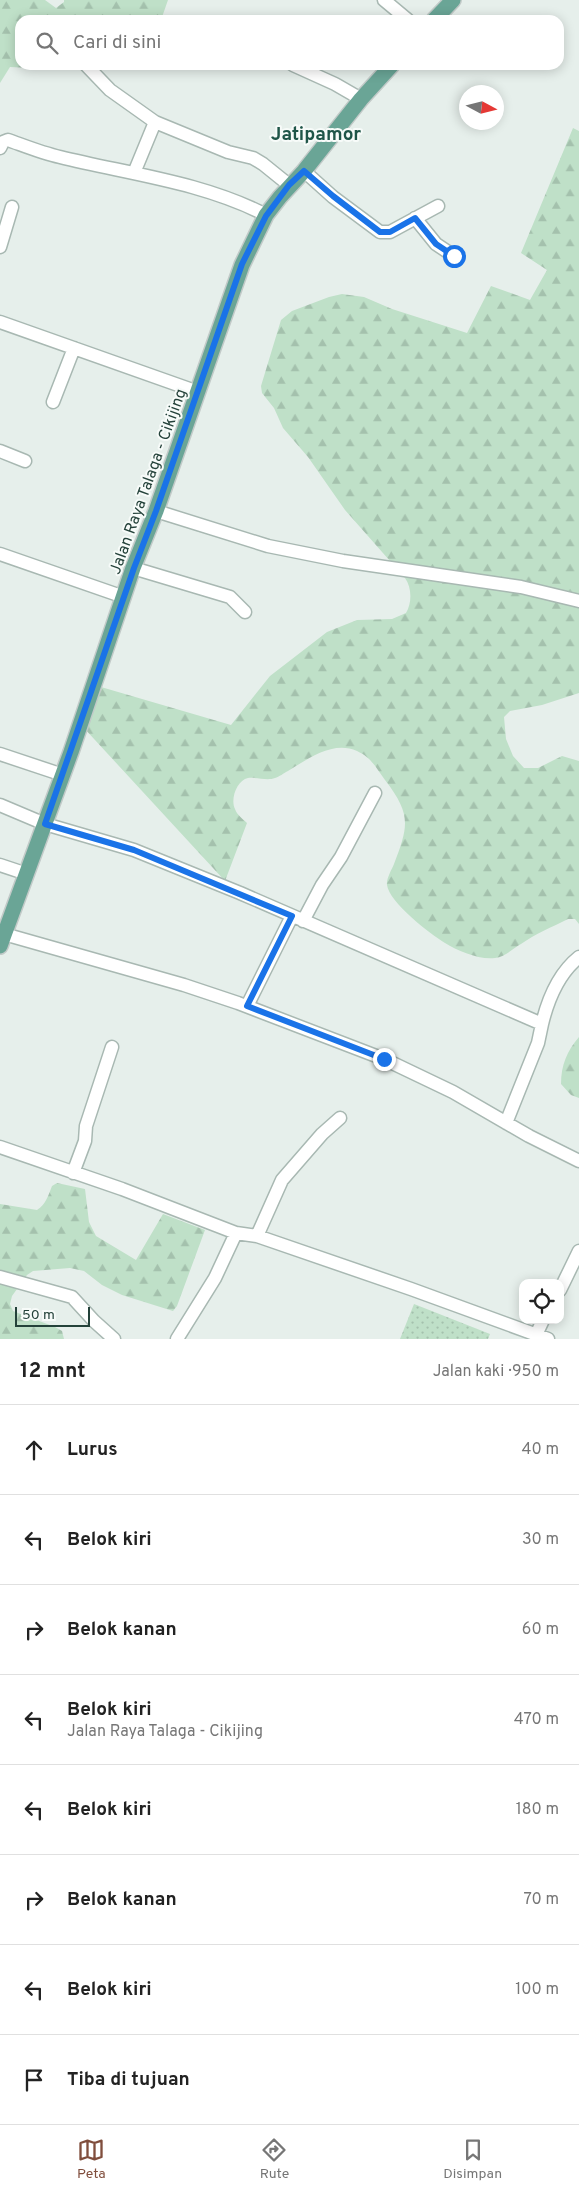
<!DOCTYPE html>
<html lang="id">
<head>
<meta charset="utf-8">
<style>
	:root { --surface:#fff; --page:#f2f2f2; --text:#222; --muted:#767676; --line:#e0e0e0; --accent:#804e3d }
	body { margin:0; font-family:Overpass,sans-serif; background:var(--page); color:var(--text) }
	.controls { position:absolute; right:15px; bottom:15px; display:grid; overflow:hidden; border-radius:10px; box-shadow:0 2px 12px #0003 }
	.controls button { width:45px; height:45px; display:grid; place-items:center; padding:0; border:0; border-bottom:1px solid var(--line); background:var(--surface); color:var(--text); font:25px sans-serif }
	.compass { position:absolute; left:459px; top:85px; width:45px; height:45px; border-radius:50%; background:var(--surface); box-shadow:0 2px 12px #0003; rotate:97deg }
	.scale { position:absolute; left:15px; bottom:12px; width:75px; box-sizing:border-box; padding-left:5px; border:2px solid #24423a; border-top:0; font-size:14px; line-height:18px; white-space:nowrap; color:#24423a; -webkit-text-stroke:4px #f7fbf9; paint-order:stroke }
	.stop { position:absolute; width:15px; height:15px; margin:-11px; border:4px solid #1a73e8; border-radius:50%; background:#fff }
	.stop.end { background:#1a73e8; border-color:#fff; box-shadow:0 1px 5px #0008 }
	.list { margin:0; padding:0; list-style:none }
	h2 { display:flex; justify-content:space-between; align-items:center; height:65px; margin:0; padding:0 20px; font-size:21px }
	h2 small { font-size:16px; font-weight:400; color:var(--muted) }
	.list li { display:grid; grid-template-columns:32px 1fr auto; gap:15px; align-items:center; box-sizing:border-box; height:90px; padding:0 20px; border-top:1px solid var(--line) }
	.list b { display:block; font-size:19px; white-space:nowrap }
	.list p { margin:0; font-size:16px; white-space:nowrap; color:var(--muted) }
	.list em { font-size:16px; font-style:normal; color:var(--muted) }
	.icon { flex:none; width:28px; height:28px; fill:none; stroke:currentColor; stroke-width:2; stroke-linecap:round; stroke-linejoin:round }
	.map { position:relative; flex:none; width:579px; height:1339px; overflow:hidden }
	.search { position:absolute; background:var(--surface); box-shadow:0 2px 12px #0003; left:15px; right:15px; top:15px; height:55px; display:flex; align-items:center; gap:12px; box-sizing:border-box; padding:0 18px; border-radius:15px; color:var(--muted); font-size:19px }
	.sheet { height:785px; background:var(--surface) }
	nav { display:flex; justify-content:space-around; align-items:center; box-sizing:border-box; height:70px; border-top:1px solid var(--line); background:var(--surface); font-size:14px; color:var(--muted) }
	nav a { display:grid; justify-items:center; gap:2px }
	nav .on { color:var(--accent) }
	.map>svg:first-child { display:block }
	.grass { fill:url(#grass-dots) }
	.forest { fill:url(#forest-firs) }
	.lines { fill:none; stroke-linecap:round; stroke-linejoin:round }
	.minor-casing { stroke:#a8b8b2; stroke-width:15 }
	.major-casing { stroke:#c2cac8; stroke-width:18 }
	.minor { stroke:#fff; stroke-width:12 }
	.major { stroke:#6aa596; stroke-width:15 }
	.route { stroke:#1a73e8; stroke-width:6 }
	.labels { text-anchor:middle; stroke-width:4; stroke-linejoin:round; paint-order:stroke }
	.street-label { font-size:16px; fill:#24423a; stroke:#f7fbf9 }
	.quarter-label { font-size:19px; font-weight:bold; fill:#1f5548; stroke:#f7fbf9 }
</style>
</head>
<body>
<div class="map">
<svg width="579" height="1339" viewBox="0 0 579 1339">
	<defs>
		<pattern id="grass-dots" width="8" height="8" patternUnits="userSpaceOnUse" patternTransform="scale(1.25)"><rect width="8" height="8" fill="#bfe0c8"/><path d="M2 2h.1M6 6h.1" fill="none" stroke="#a4c1ad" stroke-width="1.8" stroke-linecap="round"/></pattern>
		<pattern id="forest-firs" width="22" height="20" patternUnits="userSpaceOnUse" patternTransform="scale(1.25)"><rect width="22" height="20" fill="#bfe0c8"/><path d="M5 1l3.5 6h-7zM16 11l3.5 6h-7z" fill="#a4c1ad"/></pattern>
	</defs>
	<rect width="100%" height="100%" fill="#e6efeb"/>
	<path class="grass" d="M414 1304 490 1334 488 1339H400Z"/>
	<path class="forest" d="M0 0H45L56 8 64 2V0H168L161 20H20V65H38L31 68 10 67 0 83Z
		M573 128 579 131V693L542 705 510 711 504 717 506 739 513 756 524 768H538L562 756 579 761V924L575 919H568C552 927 535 934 521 944 512 949 505 957 495 958 479 960 458 951 445 943 430 934 389 902 387 885 386 879 392 869 394 864 409 825 411 814 385 780 376 768 372 758 357 751 333 740 308 759 288 771 284 773 279 777 275 778 267 781 257 777 248 778 237 780 230 799 235 809 237 815 243 819 247 823L225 881 83 727 101 687 231 725 270 676 327 632 357 620 392 619 406 613C412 603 412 588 405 578L345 510 308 457 283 428 274 408 262 393 261 386 281 320 292 311 329 297 342 294 364 297 392 309 467 333 491 286 530 300 547 270 521 253Z
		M579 1037V1098L571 1095 561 1084C561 1065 567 1051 579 1037Z
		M57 1183 85 1189 89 1222 96 1236 136 1260 163 1214 205 1230 177 1306 173 1311 122 1295 102 1285 84 1271 70 1268 33 1271 27 1275 12 1296 10 1304 13 1311 55 1327 62 1331 64 1339H0V1204L37 1210C46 1204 48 1196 52 1186Z"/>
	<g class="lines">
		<g class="minor-casing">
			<path id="minor" d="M384 0 408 20
				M86 65 110 90 155 122 228 152 253 158 263 164 289 185
				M293 65 335 84 361 99
				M0 148 3 142 8 140C25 146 42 153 60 157 129 174 202 182 266 215
				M304 171 333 197 380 232H390L438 206
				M134 173 155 122
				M415 218 436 244 454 256
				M0 247 12 207
				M0 322 198 392
				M53 402 74 348
				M0 451 25 461
				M156 511 268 546 343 561 521 587 579 601
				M0 554 124 597
				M133 568 230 597 245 612
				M0 754 63 775
				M0 805 45 824 134 850 240 893 542 1024 538 1043 506 1123
				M0 865 27 874
				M303 921 322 885 341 857 375 793
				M4 934 184 985 238 1003 384 1059 453 1092 529 1136 579 1161
				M247 1006 292 916
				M542 1024C548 999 559 973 579 957
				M0 1147 122 1189 236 1233 257 1236 411 1289 548 1339
				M73 1173 85 1141 86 1126 112 1047
				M257 1236 282 1180 322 1134 340 1118
				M0 1277 72 1297 94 1321 114 1339
				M560 1290 579 1251
				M536 1335 543 1320
				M177 1339 215 1278 236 1233"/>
		</g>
		<g class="major-casing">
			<path id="major" d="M434 20 453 0
				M0 946 71 752 133 568 156 511 242 265 266 215 280 197 304 171 361 99 392 65"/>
		</g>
		<use href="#minor" class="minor"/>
		<use href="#major" class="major"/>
	</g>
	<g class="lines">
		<path class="route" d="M384 1059 247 1006 292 916 134 850 45 824 134 568 156 511 242 264 266 216 289 185 304 171 333 196 380 232H390L415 218 436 244 454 256"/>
	</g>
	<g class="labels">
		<g class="street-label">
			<text transform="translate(147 481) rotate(-70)" y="6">Jalan Raya Talaga - Cikijing</text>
		</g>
		<g class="quarter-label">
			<text x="316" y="140">Jatipamor</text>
		</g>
	</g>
</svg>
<div class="controls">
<button><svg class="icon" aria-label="locate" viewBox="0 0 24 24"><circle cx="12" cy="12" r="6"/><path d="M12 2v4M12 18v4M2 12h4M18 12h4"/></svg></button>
</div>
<svg class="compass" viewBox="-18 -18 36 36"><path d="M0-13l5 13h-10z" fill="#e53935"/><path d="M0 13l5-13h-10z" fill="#767676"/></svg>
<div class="scale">50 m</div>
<div class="stop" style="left:454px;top:256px"></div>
<div class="stop end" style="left:384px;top:1059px"></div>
<div class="search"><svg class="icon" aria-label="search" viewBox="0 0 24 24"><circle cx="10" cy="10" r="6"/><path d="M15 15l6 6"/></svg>Cari di sini</div>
</div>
<section class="sheet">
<h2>12 mnt<small>Jalan kaki · 950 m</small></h2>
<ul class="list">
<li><svg class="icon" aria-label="ahead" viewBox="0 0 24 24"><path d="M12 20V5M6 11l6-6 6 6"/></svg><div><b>Lurus</b></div><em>40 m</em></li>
<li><svg class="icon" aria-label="left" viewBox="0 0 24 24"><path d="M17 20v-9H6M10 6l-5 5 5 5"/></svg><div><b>Belok kiri</b></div><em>30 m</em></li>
<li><svg class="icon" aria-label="right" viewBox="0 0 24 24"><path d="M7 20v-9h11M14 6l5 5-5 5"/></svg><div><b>Belok kanan</b></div><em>60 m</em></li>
<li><svg class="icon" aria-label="left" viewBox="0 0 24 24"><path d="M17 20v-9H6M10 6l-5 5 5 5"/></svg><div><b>Belok kiri</b><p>Jalan Raya Talaga - Cikijing</p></div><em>470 m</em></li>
<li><svg class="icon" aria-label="left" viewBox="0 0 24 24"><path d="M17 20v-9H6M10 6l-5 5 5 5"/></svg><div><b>Belok kiri</b></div><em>180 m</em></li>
<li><svg class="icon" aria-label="right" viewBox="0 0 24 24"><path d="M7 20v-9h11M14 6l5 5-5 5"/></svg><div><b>Belok kanan</b></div><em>70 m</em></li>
<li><svg class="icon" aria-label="left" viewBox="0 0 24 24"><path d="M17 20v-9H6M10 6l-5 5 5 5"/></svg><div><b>Belok kiri</b></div><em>100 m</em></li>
<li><svg class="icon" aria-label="arrive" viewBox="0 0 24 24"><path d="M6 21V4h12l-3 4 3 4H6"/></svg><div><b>Tiba di tujuan</b></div></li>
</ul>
</section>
<nav>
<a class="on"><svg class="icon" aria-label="map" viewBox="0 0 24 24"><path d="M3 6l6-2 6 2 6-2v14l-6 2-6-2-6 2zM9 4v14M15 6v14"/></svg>Peta</a>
<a><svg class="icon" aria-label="directions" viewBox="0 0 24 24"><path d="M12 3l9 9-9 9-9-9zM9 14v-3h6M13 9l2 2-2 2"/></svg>Rute</a>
<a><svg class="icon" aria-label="saved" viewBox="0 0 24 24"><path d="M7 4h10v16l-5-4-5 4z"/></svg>Disimpan</a>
</nav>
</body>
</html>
